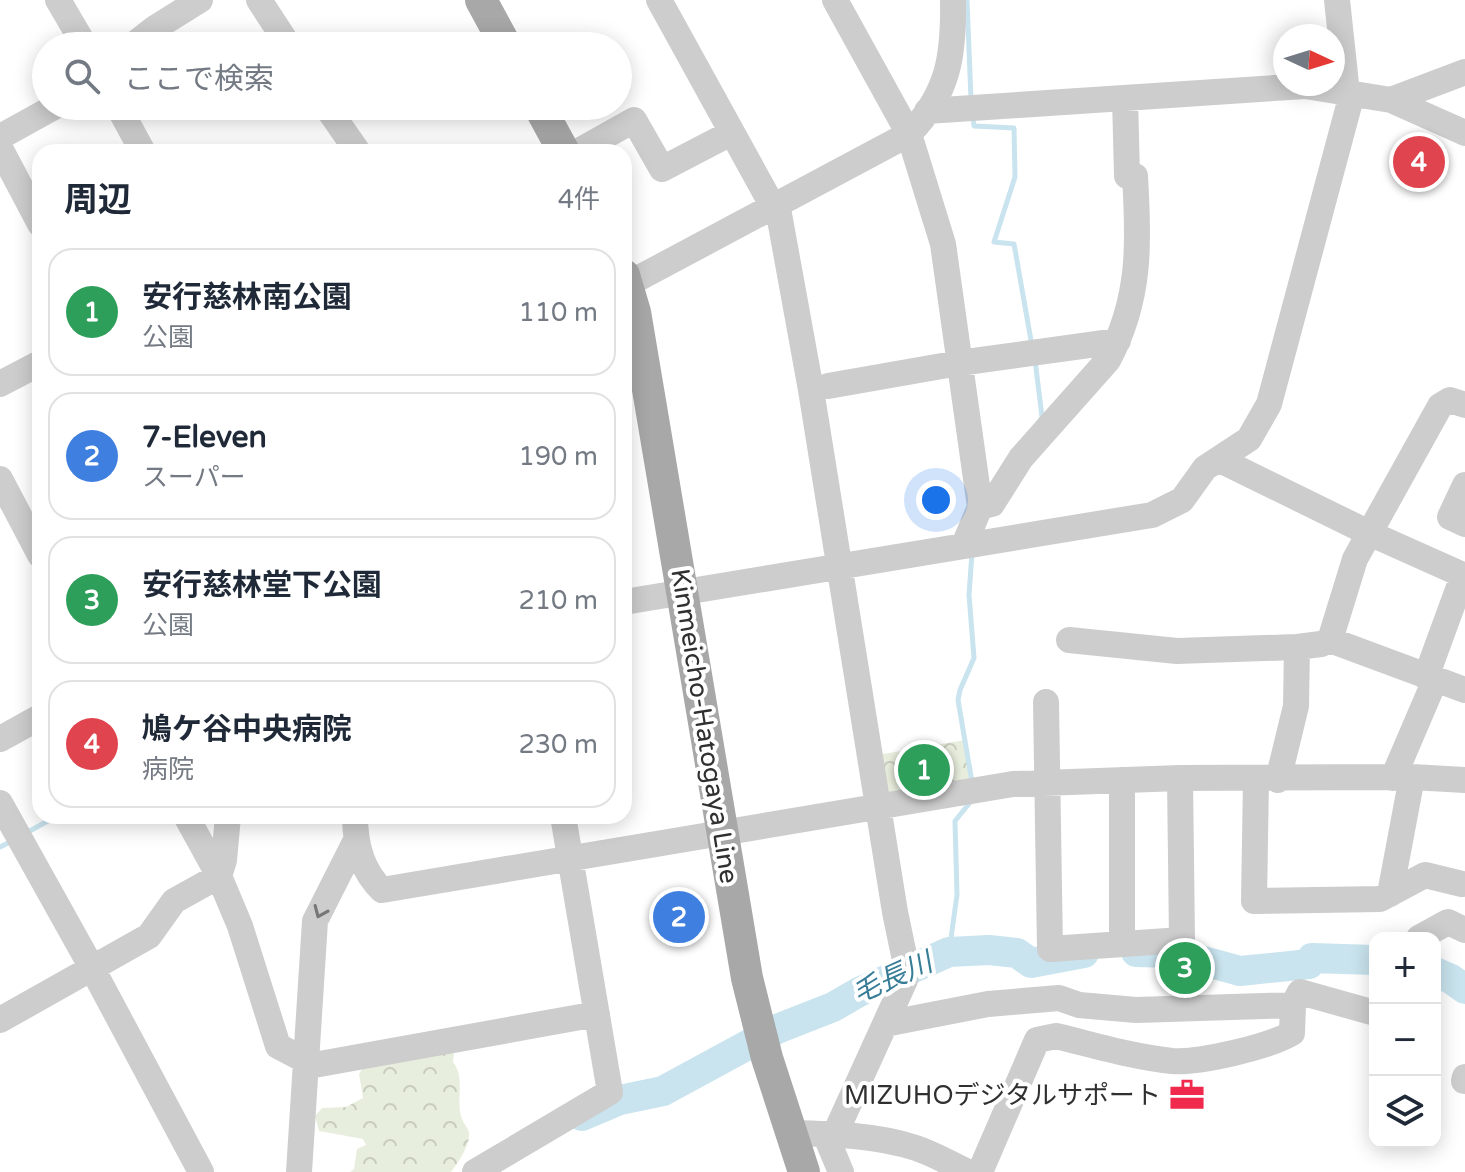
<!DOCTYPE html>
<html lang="ja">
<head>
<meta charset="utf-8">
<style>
	:root { --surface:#fff; --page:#f6f6f7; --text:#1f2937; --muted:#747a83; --line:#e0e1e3; --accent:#b45309 }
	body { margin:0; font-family:"Varela Round","Noto Sans JP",sans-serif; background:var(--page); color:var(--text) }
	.controls { position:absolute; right:24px; bottom:24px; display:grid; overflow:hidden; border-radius:16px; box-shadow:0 4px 20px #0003 }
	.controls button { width:72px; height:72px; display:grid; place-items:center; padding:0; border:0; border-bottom:2px solid var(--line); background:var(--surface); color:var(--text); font:40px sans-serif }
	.compass { position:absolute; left:1273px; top:24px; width:72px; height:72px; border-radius:50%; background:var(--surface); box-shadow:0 4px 20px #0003; rotate:94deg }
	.you { position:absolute; left:936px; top:500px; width:28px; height:28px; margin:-20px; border:6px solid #fff; border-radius:50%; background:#1a73e8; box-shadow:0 0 0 12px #1a73e833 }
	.badge { display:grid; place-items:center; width:52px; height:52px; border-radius:50%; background:var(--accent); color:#fff; font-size:26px; font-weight:700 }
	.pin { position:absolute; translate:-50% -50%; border:4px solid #fff; box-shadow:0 2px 8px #0006 }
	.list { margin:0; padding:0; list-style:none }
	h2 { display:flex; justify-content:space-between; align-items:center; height:104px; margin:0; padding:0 32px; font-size:34px }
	h2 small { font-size:26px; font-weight:400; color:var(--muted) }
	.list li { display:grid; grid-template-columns:52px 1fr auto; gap:24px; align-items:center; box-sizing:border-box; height:128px; margin:0 16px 16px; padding:0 16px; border:2px solid var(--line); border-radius:24px }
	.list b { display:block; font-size:30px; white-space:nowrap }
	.list p { margin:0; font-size:26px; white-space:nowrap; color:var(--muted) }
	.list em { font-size:26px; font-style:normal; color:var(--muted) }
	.icon { flex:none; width:44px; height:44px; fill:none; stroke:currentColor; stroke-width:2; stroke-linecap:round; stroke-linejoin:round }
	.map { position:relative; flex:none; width:1465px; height:1172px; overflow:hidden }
	.search { position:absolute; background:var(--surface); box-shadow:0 4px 20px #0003; left:32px; top:32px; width:600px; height:88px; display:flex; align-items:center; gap:20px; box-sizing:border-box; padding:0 28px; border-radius:44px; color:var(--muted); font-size:30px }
	.panel { position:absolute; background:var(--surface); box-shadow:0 4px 20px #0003; left:32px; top:144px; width:600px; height:680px; border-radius:24px }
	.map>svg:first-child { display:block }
	.forest { fill:url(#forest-crowns) }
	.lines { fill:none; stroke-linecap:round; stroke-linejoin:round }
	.stream { stroke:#c9e4ee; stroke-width:5 }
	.river { stroke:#c9e4ee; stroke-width:30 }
	.minor { stroke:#cdcdcd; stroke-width:26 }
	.major { stroke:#a8a8a8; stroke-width:32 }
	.oneway { stroke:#777 }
	.labels { text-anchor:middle; stroke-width:8; stroke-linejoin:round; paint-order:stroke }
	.street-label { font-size:26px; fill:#303030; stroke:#fff }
	.poi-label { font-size:26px; fill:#303030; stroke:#fff; text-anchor:end }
	.water-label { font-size:28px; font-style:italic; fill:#387d98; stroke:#fff }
</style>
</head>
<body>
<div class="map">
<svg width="1465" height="1172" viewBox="0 0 1465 1172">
	<defs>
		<pattern id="forest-crowns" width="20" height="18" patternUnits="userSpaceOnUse" patternTransform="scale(2)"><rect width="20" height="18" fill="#e8eedd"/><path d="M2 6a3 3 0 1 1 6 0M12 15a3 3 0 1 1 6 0" fill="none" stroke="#c7ccbe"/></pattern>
	</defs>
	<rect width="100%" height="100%" fill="#fff"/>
	<path class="forest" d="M965 740 970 786 886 800 877 755Z
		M454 1051 453 1062C466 1078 455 1101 462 1119 465 1127 470 1128 469 1137 468 1148 458 1163 451 1172H350L354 1169 357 1149 366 1145 363 1139 319 1131 315 1116 322 1108 346 1107 363 1098 359 1074 366 1063Z"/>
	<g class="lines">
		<path class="stream" d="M967 0 971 99
			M973 117 974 126 1014 128 1015 177 994 242 1014 244 1032 346
			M1035 360 1042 417 1040 421
			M972 782 958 700 960 690 974 658 969 595 972 553
			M26 833 57 816
			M0 847 10 842
			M949 952 957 895 955 821 972 800"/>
		<path class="river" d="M1136 952 1174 953 1240 971 1309 964 1312 958 1375 960
			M1435 972 1451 979 1465 989
			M582 1116 620 1100 663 1091 777 1029 833 1007 859 992 949 952 989 950 1017 953 1031 963 1084 953"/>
		<path class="minor" d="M58 0 85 46
			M259 0 289 46
			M659 0 772 205
			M835 0 909 134 943 244 980 507 964 545
			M1337 0 1347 93
			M132 46 155 28 200 0
			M1391 100 1465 72
			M118 106 143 152
			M326 106 358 152
			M927 111 1305 86 1391 100 1465 133
			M0 137 56 106
			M0 148 40 224
			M577 152 634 120 662 169 731 133
			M777 203 811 390 895 912 906 965 905 980 835 1134
			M624 286 909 134C949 93 954 55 953 0
			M0 384 40 363
			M828 386 959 363 1118 341
			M1220 460 1369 533 1465 576
			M0 479 40 555
			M1465 485 1450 517 1465 524
			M980 507 992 504 1021 458 1108 360C1141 299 1139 242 1135 176H1127L1125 98
			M624 602 1152 515 1182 500 1205 468 1249 439 1269 404 1352 94
			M1069 640 1177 651 1297 647 1321 644 1330 640 1465 690
			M1330 640 1355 559 1440 406 1450 400 1465 405
			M1426 677 1463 576
			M1046 702 1050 949 1182 940 1180 778
			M0 739 40 717
			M1393 778 1435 680
			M1256 779 1254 901 1380 899 1425 875 1462 884
			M1122 780V944
			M1278 780 1296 706 1297 647
			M0 803 92 968 201 1172
			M186 816 219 876 240 926 278 1046 314 1065 597 1014
			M355 816C355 844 361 870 382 890L1013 784 1180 778 1412 777 1465 780
			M1390 894 1412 777
			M1419 938 1448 922 1465 930
			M0 1020 149 936 174 901 219 876 224 860 228 816
			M885 1024 988 1004 1059 998 1079 1005 1136 1010 1293 1005
			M1464 1081 1465 1077
			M791 1133C832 1134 876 1135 916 1148 934 1154 951 1164 968 1172
			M825 1134 841 1172
			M299 1172 315 921 355 842
			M475 1172 610 1092 563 816
			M980 1172 1037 1040 1056 1036C1094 1045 1133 1057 1172 1061 1199 1063 1269 1047 1292 1033L1293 1005 1300 992 1375 1013"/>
		<path class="major" d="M481 0 506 46
			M539 106 564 152
			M624 275 635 312 747 978 767 1058 804 1172"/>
	</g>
	<defs><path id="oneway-chevron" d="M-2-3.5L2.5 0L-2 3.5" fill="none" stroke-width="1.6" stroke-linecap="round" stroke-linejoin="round" transform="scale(2)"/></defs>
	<use class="oneway" href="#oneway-chevron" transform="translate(320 912) rotate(113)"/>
	<defs>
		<g id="office-bare" transform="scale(2.76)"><path d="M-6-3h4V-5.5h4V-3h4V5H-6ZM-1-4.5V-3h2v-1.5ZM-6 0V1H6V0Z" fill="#ef2a4d" stroke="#fff" stroke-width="2.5" paint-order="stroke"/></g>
	</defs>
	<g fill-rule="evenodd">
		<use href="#office-bare" x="1187" y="1095"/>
	</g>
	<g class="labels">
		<g class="street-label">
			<text transform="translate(705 726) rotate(81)" y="9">Kinmeicho-Hatogaya Line</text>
		</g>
		<g class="poi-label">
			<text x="1161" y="1104">MIZUHOデジタルサポート</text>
		</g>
		<g class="water-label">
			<text transform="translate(892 977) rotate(-24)" y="10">毛長川</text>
		</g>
	</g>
</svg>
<div class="controls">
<button>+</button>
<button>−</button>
<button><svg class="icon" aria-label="layers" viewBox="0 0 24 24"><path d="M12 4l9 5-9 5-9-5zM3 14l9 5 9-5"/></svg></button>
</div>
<svg class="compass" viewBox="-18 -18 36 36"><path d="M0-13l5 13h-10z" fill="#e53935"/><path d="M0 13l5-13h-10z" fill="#747a83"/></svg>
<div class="you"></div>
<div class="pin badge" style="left:924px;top:770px;background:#2e9e5b">1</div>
<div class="pin badge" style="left:679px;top:917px;background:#3f7fe0">2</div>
<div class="pin badge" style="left:1185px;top:968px;background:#2e9e5b">3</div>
<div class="pin badge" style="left:1419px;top:162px;background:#e0444e">4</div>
<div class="search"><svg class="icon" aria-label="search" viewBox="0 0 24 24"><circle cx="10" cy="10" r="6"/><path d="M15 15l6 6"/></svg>ここで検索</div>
<section class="panel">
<h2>周辺<small>4件</small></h2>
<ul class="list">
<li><span class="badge" style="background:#2e9e5b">1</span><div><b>安行慈林南公園</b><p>公園</p></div><em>110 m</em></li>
<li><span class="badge" style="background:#3f7fe0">2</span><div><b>7-Eleven</b><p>スーパー</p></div><em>190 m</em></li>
<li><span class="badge" style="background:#2e9e5b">3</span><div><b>安行慈林堂下公園</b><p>公園</p></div><em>210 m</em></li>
<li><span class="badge" style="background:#e0444e">4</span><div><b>鳩ケ谷中央病院</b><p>病院</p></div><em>230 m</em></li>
</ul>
</section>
</div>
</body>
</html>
